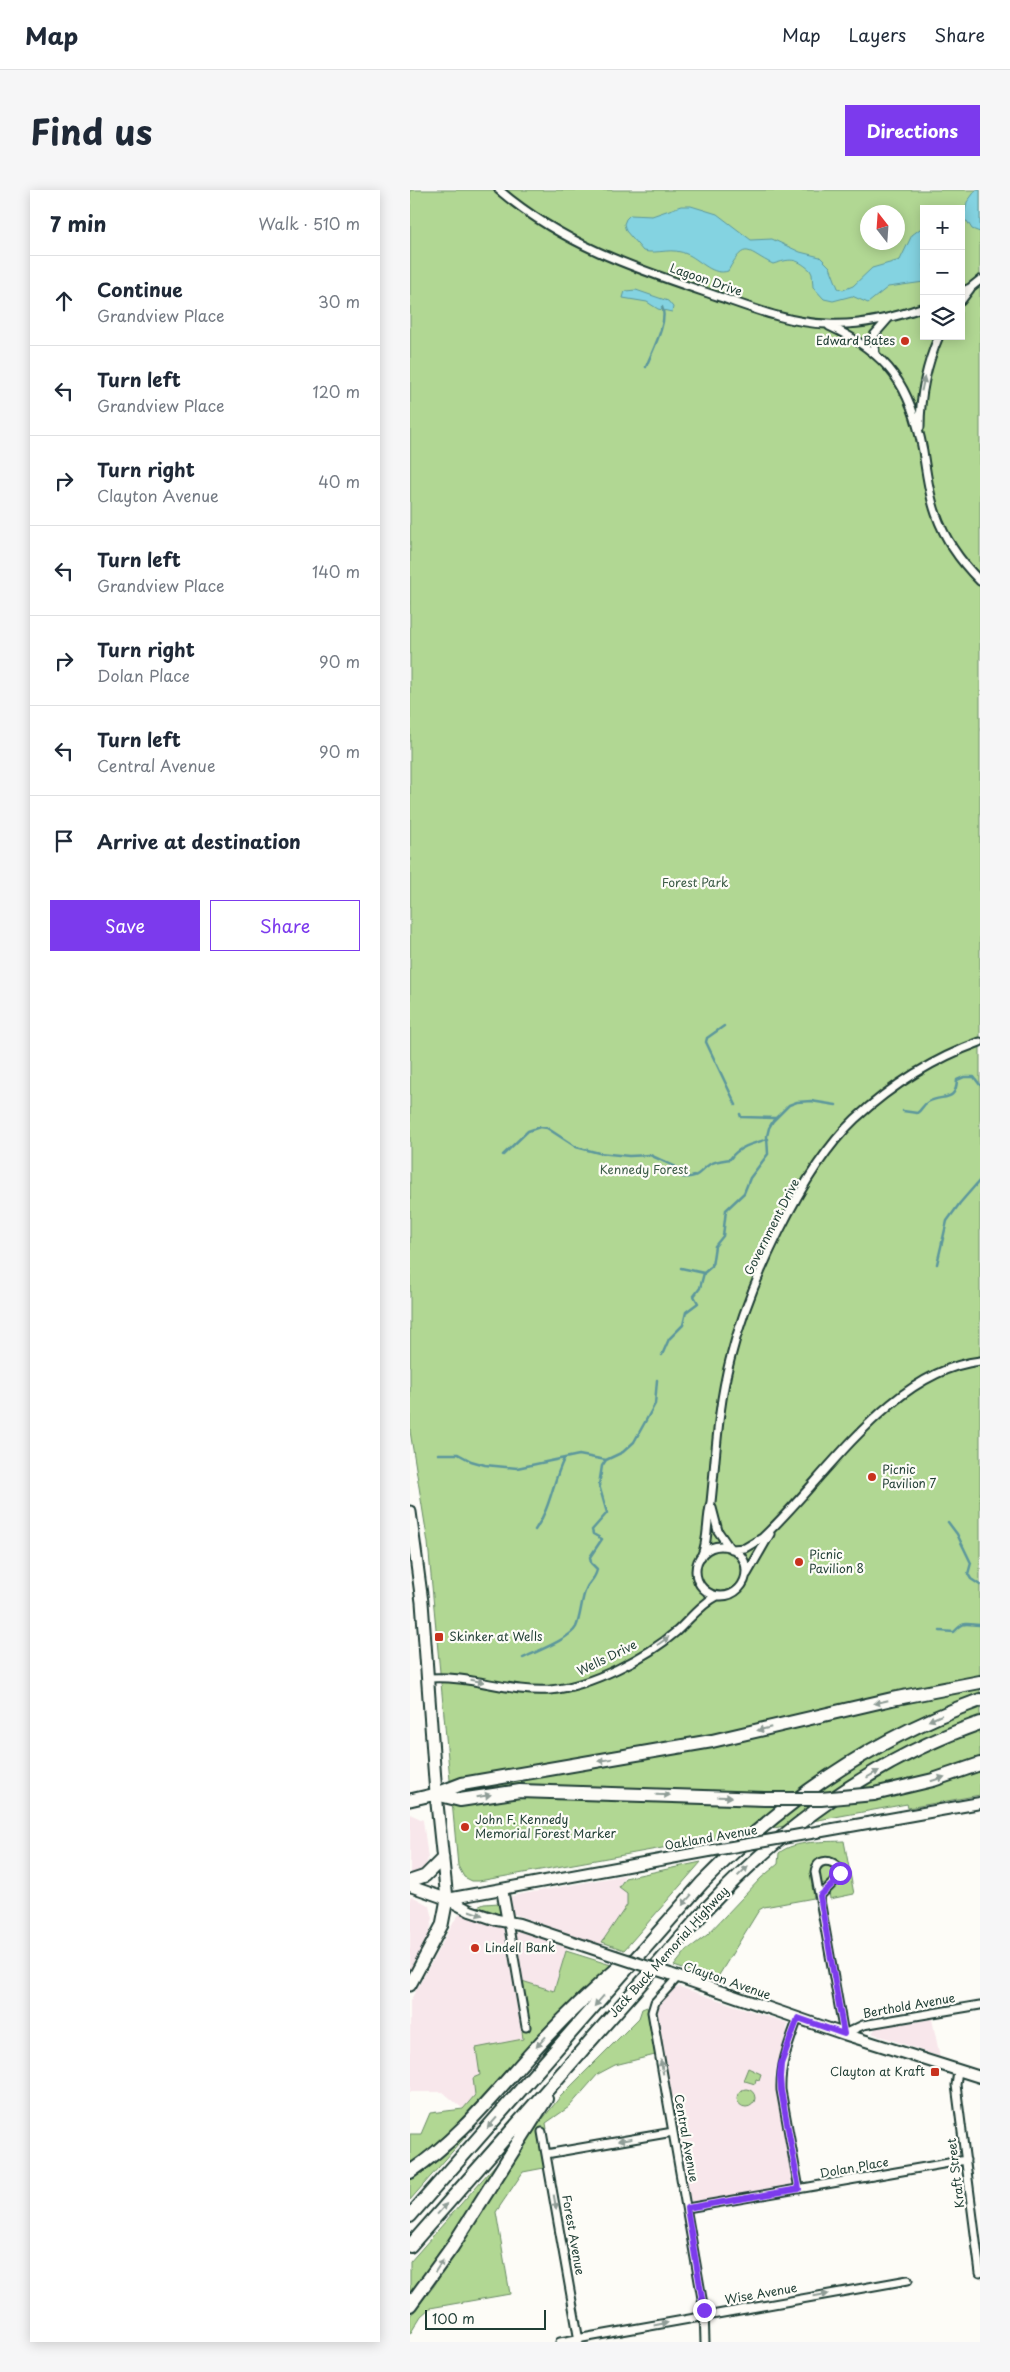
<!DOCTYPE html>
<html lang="en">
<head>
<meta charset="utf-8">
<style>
	:root { --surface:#fff; --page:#f6f6f7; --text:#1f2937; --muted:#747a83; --line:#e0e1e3; --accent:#7c3aed }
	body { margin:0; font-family:"Playpen Sans",sans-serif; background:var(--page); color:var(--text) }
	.controls { position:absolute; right:15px; top:15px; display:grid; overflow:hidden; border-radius:0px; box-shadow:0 2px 12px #0003 }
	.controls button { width:45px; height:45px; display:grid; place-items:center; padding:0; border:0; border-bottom:1px solid var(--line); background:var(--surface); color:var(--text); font:25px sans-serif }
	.compass { position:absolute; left:450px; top:15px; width:45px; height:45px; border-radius:50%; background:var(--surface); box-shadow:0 2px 12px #0003; rotate:343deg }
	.scale { position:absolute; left:15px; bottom:12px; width:121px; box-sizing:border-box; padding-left:5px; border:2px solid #1f3d34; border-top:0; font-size:14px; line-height:18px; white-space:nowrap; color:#1f3d34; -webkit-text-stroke:4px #fdfcf7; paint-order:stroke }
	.stop { position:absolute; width:15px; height:15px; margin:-11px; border:4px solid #7c3aed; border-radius:50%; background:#fff }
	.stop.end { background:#7c3aed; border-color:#fff; box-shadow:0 1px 5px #0008 }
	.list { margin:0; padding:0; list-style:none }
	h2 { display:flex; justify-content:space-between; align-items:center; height:65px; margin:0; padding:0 20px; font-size:21px }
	h2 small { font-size:16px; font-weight:400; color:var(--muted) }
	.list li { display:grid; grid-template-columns:32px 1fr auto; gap:15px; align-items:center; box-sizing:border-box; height:90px; padding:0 20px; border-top:1px solid var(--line) }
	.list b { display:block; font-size:19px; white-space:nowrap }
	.list p { margin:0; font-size:16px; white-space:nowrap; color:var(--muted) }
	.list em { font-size:16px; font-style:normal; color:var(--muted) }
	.actions { display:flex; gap:10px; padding:15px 20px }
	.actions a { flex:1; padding:11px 0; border:1px solid var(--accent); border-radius:0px; text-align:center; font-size:18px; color:var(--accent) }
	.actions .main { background:var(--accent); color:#fff }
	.icon { flex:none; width:28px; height:28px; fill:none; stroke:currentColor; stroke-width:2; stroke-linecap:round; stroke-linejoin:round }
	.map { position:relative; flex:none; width:570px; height:2152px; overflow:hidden; border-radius:0px }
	header { display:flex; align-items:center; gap:30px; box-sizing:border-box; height:70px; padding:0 25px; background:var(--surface); border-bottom:1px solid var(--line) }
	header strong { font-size:24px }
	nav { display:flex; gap:28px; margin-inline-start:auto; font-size:18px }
	.intro { display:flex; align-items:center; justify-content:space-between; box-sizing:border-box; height:120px; padding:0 30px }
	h1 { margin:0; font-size:35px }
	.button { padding:12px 22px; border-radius:0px; background:var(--accent); color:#fff; font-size:18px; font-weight:700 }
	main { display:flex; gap:30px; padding:0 30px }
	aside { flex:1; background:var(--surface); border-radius:0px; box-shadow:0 2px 12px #0003 }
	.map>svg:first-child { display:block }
	.built { fill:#f8e7eb }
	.green { fill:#b1d793; stroke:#688a64; fill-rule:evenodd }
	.water { fill:#84d3e1; stroke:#5c979c }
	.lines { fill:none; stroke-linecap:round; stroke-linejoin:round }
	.stream { stroke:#5c979c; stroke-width:2.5 }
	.street-casing { stroke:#1f3d34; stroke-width:11 }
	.secondary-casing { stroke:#1f3d34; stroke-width:14 }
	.primary-casing { stroke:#1f3d34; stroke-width:15 }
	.highway-casing { stroke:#1f3d34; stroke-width:16 }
	.street { stroke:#fdfcf7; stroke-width:7 }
	.secondary { stroke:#fdfcf7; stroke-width:10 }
	.primary { stroke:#fdfcf7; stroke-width:11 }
	.highway { stroke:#fdfcf7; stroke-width:12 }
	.secondary-bridge-casing { stroke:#1f3d34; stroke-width:14; stroke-linecap:butt }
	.highway-bridge-casing { stroke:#1f3d34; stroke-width:16; stroke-linecap:butt }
	.secondary-bridge { stroke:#fdfcf7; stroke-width:10 }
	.highway-bridge { stroke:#fdfcf7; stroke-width:12 }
	.oneway { fill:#8e9c96 }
	.route { stroke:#7c3aed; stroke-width:6 }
	.poi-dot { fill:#c8321e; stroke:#fdfcf7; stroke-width:2 }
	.labels { text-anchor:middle; stroke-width:4.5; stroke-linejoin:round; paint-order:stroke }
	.street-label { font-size:12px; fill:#1f3d34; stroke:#fdfcf7 }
	.poi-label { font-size:12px; fill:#1f3d34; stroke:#fdfcf7; text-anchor:start }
	.park-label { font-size:12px; fill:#3c5c47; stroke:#fdfcf7 }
</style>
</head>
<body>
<header>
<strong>Map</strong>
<nav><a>Map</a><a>Layers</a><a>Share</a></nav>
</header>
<div class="intro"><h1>Find us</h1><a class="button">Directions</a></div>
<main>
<aside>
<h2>7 min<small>Walk · 510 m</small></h2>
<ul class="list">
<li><svg class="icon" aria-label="ahead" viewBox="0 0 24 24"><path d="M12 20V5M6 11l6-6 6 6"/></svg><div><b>Continue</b><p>Grandview Place</p></div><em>30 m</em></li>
<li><svg class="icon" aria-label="left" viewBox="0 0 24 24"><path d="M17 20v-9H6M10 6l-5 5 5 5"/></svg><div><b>Turn left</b><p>Grandview Place</p></div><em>120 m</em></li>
<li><svg class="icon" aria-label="right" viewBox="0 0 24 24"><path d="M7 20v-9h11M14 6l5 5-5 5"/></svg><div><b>Turn right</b><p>Clayton Avenue</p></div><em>40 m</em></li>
<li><svg class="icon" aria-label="left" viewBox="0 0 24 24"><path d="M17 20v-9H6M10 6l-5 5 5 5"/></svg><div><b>Turn left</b><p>Grandview Place</p></div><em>140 m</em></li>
<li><svg class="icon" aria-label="right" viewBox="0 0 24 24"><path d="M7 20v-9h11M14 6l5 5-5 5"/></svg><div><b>Turn right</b><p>Dolan Place</p></div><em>90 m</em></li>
<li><svg class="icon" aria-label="left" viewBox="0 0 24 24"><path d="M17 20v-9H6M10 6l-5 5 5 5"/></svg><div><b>Turn left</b><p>Central Avenue</p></div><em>90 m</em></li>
<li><svg class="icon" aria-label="arrive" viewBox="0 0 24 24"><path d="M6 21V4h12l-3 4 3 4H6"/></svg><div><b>Arrive at destination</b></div></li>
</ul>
<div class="actions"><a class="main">Save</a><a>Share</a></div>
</aside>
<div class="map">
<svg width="570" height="2152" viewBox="0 0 570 2152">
	<rect width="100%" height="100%" fill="#fdfcf7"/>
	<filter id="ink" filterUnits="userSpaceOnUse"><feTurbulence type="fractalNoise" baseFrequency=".02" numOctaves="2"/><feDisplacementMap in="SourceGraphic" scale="10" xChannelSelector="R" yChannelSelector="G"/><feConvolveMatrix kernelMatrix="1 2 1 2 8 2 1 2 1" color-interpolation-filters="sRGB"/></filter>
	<g filter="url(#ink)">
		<path class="built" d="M0 1624 13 1630 18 1668 14 1682 0 1689Z
			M215 1685 209 1697 217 1703V1715L191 1755 101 1723 99 1709 102 1706Z
			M2 1706 20 1716 23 1728 18 1748 0 1781V1707Z
			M55 1723 93 1737 113 1849 70 1885 65 1905 53 1919 33 1902H0V1811L46 1728 50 1724Z
			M109 1741 157 1758 144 1801 112 1791 104 1745 105 1742Z
			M270 1797 377 1833V1841L366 1878 365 1891 382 1991 380 1995 284 2012 279 2010 246 1821 248 1815 265 1798Z
			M522 1829 530 1867 462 1843 466 1838Z"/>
		<path class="green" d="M0 0H570V1605L498 1618 497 1614 69 1691H62L54 1687 48 1676 18 1353 0 1241ZM514 19H551V146H514ZM458 22H488V52H458Z
			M434 1651 444 1704 420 1709 419 1702C457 1671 404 1652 401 1681 400 1689 403 1700 404 1708L354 1717 349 1720 306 1790 264 1776 277 1760 297 1745 351 1688 368 1674 369 1663C385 1650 415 1652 434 1651Z
			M291 1672 214 1760 192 1752 217 1715V1703L209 1697 215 1688Z
			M418 1675 424 1680V1683L420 1690 413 1694 411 1692 409 1683 412 1678Z
			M89 1713 91 1727 65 1718 74 1714Z
			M156 1761 201 1775C180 1794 159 1812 140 1833 94 1882 54 1933 0 1974V1944H11L20 1923 53 1919 65 1905 63 1888 70 1885 66 1858 113 1849 112 1841 120 1839 112 1791 144 1801Z
			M237 1817 245 1865 205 1875 188 1884 159 1917 136 1933 137 1939 129 1941 134 1978 113 1982 86 2022 100 2104 20 2118 11 2126 0 2144V2126L24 2096 124 1940 150 1907 229 1828 232 1819Z
			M338 1878 351 1884 349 1890 346 1889 345 1894 335 1891 334 1888Z
			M327 1908a9 9 0 1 1 18 0a9 9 0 1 1-18 0Z
			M54 1944 56 1946 0 2010V1987Z
			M93 1966V1970L0 2109V2072Z"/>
		<path class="water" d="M566 0H570V42L562 39 557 31 551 32V24L555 22 557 12Z
			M271 16H281L307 24 341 50 362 49 390 62 410 67 420 77 428 98 433 100 443 96 462 78 490 70 502 45 514 36V92L478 97 458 113 442 106 423 111 414 109 403 97 402 84 400 80C385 67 380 69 363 74 338 63 336 48 318 81 303 86 291 71 279 65 261 56 249 65 233 61L216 41 214 34 216 29 220 25 242 26Z
			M226 100 258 111 263 117 262 122 248 119 237 112 213 108 215 101Z"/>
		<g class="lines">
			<path class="stream" d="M236 177C241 163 259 131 252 117
				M314 836 297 848 296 852 326 915
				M493 921 507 923C512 920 512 915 518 912 533 904 546 913 547 890L554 887H564L570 895
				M330 924 331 927 365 928
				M93 965 118 941 130 937 137 938 166 957 189 963 219 966 240 965 266 977 272 987C289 989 289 981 300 974 305 971 314 970 320 969 328 957 344 953 358 949
				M527 1074 537 1031 550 1013 570 990
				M271 1078 294 1083
				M252 1165 259 1149 273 1135 276 1122 288 1113 284 1106 290 1098 294 1083 302 1076 305 1056 313 1046 316 1020 334 1003 340 988 358 964 357 946 359 938 363 931 379 915 387 912 401 911 426 915
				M28 1264H48L61 1271 75 1275 107 1278 169 1265 196 1270
				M538 1332 547 1344 561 1373 558 1384 561 1389 570 1395
				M125 1340C141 1317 142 1293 154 1269
				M530 1441 544 1442C555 1430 555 1435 570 1435
				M113 1468C125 1462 160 1449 166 1437 171 1426 171 1410 176 1399 179 1391 186 1389 187 1379L181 1373 180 1367 192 1349 183 1344 182 1340 197 1323 189 1295 192 1276 196 1270 213 1262 224 1252 245 1214 247 1190"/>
			<g class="street-casing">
				<path id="street" d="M89 0C155 56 227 79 307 106 342 118 379 133 417 134 450 136 483 128 514 117
					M551 102 560 98 570 90
					M551 111 560 99
					M419 136C478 163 501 196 513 261 516 281 519 305 526 324 535 350 551 372 570 391
					M465 162 464 145 478 129
					M510 237C510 205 516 176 529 146
					M302 1318 308 1341 319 1357
					M286 1381a25 25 0 1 1 50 0a25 25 0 1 1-50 0Z
					M322 1359 335 1358 352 1348C414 1291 480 1181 570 1171
					M291 1367C299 1351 296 1331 301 1312 306 1265 308 1216 320 1170 338 1098 391 980 445 929 482 895 523 869 570 852
					M337 1384 360 1344
					M19 1488C60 1485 100 1503 140 1500 181 1496 236 1468 267 1441 280 1429 291 1414 307 1406
					M410 1706 429 1687V1678C421 1669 407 1668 405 1682L434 1844 453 1835 570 1815
					M98 1732 116 1837
					M268 1787 245 1812 242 1822 294 2120 295 2152
					M388 1828C379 1853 370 1874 371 1900L389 1999
					M548 1881 546 1895 570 2083
					M132 1942 169 2151
					M136 1964 263 1942
					M277 2018 556 1970
					M150 2152 498 2090"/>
			</g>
			<g class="secondary-casing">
				<path id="secondary" d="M401 1643 570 1613
					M0 1696 37 1709 60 1721 87 1730 109 1734 205 1766
					M92 1699 98 1732
					M37 1709 299 1661
					M260 1784 434 1844 570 1887"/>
			</g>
			<g class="primary-casing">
				<path id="primary" d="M0 1322 12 1412 26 1604 37 1709 32 1735 0 1795
					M0 1610 26 1604
					M0 1691 15 1686 33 1668"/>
			</g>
			<g class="highway-casing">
				<path id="highway" d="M26 1604 52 1594 302 1551 482 1509 570 1492
					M26 1604 50 1610 110 1601 355 1609
					M464 1604 523 1590 570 1574
					M0 1982C48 1950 84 1904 122 1862 151 1830 182 1800 215 1772
					M0 2026 292 1693C370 1613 464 1548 570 1510
					M0 2056 299 1716C374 1636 466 1569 570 1533
					M0 2115 42 2057 136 1909"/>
			</g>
			<use href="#street" class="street"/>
			<use href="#secondary" class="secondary"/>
			<use href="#primary" class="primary"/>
			<use href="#highway" class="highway"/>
			<g class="secondary-bridge-casing">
				<path id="secondary-bridge" d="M299 1661 401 1643
					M205 1766 260 1784"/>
			</g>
			<g class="highway-bridge-casing">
				<path id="highway-bridge" d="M355 1609H411L464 1604"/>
			</g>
			<use href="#secondary-bridge" class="secondary-bridge"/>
			<use href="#highway-bridge" class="highway-bridge"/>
		</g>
		<defs><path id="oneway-solid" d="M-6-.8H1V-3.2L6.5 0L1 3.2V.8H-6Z" transform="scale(1.25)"/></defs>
		<g class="oneway">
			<use href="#oneway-solid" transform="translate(513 194) rotate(-78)"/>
			<use href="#oneway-solid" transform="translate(253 1451) rotate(-35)"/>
			<use href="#oneway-solid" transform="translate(67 1491) rotate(9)"/>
			<use href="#oneway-solid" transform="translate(471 1512) rotate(167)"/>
			<use href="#oneway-solid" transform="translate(525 1528) rotate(156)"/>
			<use href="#oneway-solid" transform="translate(354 1539) rotate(167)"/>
			<use href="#oneway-solid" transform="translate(195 1570) rotate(170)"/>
			<use href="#oneway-solid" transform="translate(463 1584) rotate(-30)"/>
			<use href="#oneway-solid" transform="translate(528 1589) rotate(-17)"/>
			<use href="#oneway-solid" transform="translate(253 1605) rotate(2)"/>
			<use href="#oneway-solid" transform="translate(74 1606) rotate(-10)"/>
			<use href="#oneway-solid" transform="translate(315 1607) rotate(2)"/>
			<use href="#oneway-solid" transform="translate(333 1681) rotate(-44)"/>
			<use href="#oneway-solid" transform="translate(277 1710) rotate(131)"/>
			<use href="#oneway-solid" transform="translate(66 1723) rotate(19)"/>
			<use href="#oneway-solid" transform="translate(189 1811) rotate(131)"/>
			<use href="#oneway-solid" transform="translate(131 1852) rotate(132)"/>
			<use href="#oneway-solid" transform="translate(252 1877) rotate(-100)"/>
			<use href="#oneway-solid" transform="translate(82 1933) rotate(131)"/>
			<use href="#oneway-solid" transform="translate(215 1950) rotate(170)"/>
			<use href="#oneway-solid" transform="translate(145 2012) rotate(80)"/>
			<use href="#oneway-solid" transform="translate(32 2019) rotate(-49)"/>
			<use href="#oneway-solid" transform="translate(29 2076) rotate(-56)"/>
			<use href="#oneway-solid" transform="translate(411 2105) rotate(-10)"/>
			<use href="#oneway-solid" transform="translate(251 2134) rotate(-11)"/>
		</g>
	</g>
	<g class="lines" filter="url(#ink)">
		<path class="route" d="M294 2120 277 2018 389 1999 371 1900 370 1887 371 1874 388 1828 434 1844 410 1706 426 1691 430 1683"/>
	</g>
	<g class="poi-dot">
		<circle cx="495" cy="151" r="5"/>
		<circle cx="462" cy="1287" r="5"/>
		<circle cx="389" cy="1372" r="5"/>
		<rect x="24" y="1442" width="10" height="10" rx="2.5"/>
		<circle cx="55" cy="1637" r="5"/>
		<circle cx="65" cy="1758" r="5"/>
		<rect x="520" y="1877" width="10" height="10" rx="2.5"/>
	</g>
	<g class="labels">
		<g class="street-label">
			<text transform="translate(296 90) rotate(19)" y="4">Lagoon Drive</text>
			<text transform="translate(362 1037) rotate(-63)" y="4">Government Drive</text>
			<text transform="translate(197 1468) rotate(-26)" y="4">Wells Drive</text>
			<text transform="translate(301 1648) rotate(-10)" y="4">Oakland Avenue</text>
			<text transform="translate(259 1762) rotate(-48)" y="4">Jack Buck Memorial Highway</text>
			<text transform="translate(317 1791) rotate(19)" y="4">Clayton Avenue</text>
			<text transform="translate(499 1816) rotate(-10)" y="4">Berthold Avenue</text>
			<text transform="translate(276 1948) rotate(80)" y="4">Central Avenue</text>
			<text transform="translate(444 1978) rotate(-10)" y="4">Dolan Place</text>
			<text transform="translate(546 1983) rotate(-97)" y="4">Kraft Street</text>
			<text transform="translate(163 2045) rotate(80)" y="4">Forest Avenue</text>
			<text transform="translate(351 2104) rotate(-10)" y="4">Wise Avenue</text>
		</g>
		<g class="poi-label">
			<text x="485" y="155" text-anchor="end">Edward Bates</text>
			<text x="472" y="1284">Picnic<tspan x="472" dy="14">Pavilion 7</tspan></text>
			<text x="399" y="1369">Picnic<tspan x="399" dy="14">Pavilion 8</tspan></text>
			<text x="39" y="1451">Skinker at Wells</text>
			<text x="65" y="1634">John F. Kennedy<tspan x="65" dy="14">Memorial Forest Marker</tspan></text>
			<text x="75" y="1762">Lindell Bank</text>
			<text x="515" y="1886" text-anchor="end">Clayton at Kraft</text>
		</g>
		<g class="park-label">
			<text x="285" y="697">Forest Park</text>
			<text x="234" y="984">Kennedy Forest</text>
		</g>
	</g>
</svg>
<div class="controls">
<button>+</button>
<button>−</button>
<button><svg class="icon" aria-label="layers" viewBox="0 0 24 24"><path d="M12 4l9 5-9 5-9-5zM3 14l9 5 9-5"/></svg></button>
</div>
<svg class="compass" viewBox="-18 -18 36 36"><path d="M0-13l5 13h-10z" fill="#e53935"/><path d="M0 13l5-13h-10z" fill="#747a83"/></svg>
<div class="scale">100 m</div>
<div class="stop" style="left:430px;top:1683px"></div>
<div class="stop end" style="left:294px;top:2120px"></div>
</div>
</main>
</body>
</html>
